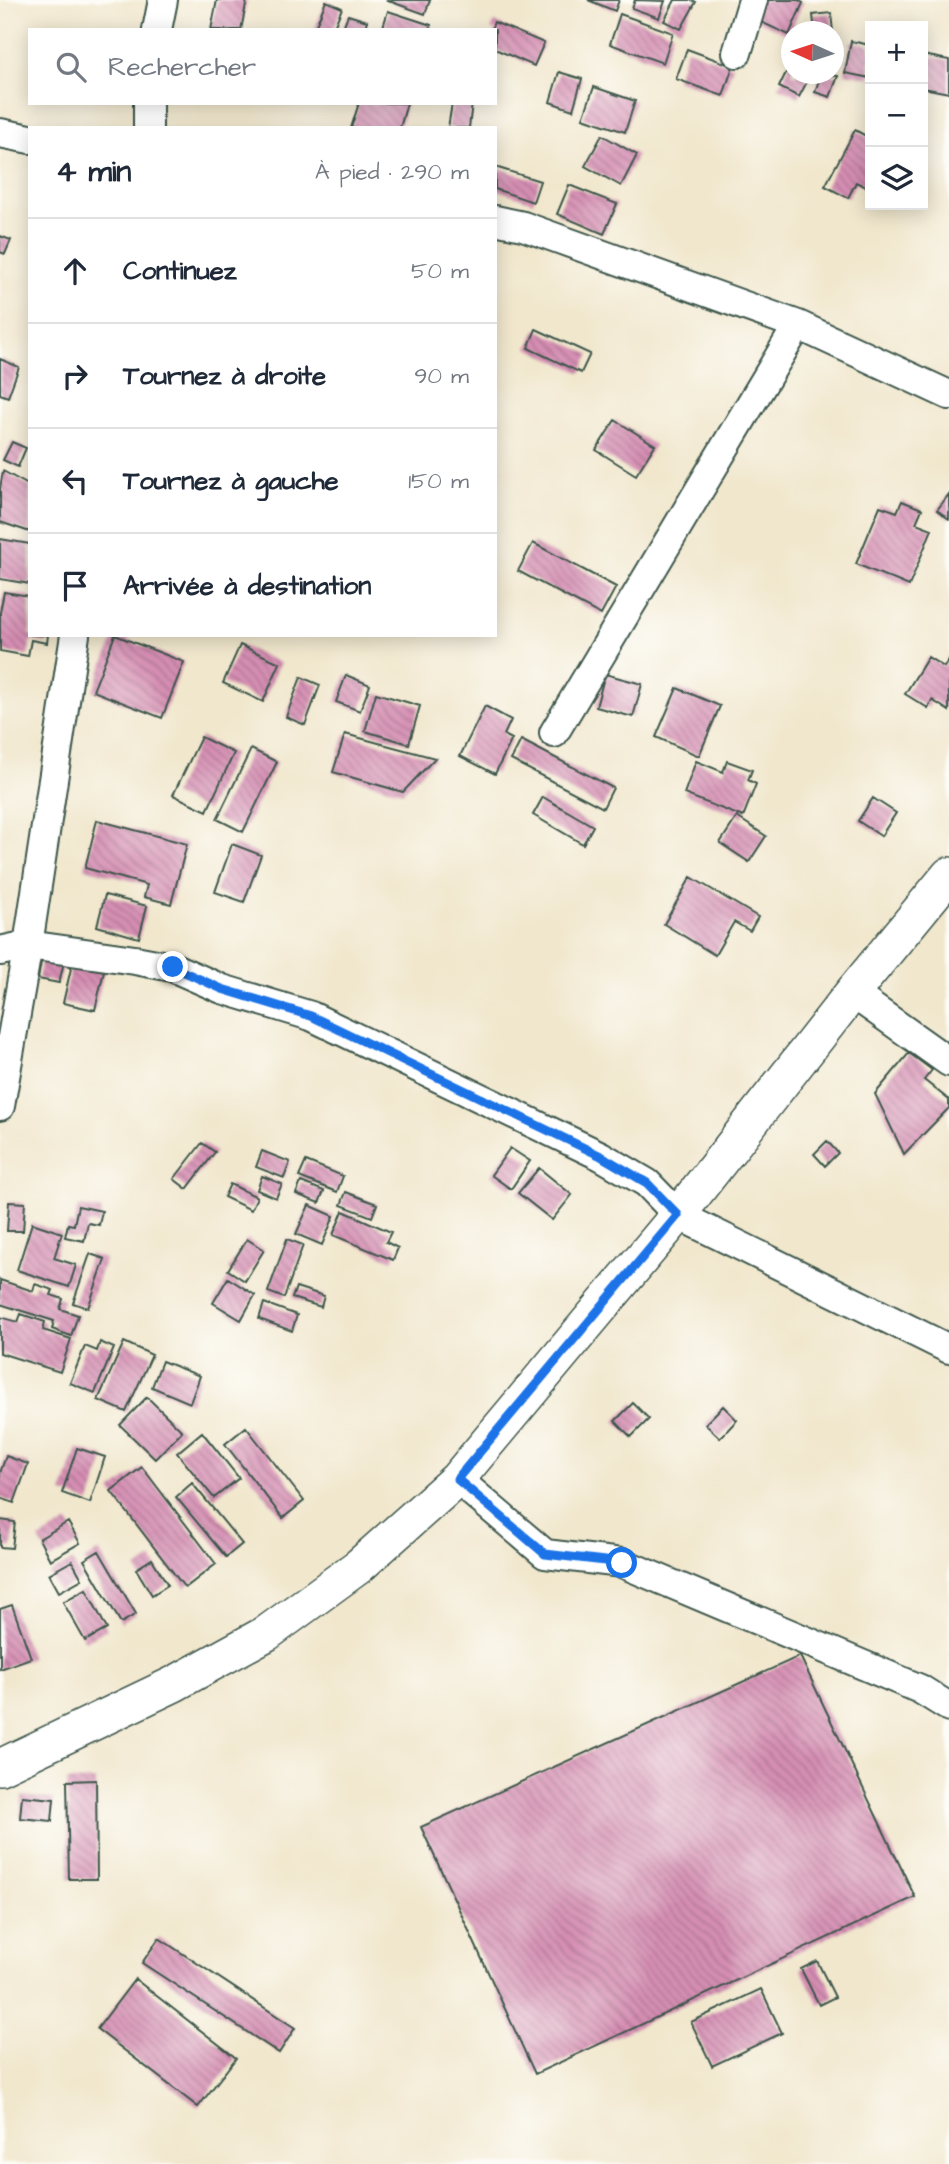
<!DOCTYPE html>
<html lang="fr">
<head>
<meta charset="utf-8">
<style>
	:root { --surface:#fff; --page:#f2f2f3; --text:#1f2937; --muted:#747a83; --line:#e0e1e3 }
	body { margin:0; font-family:"Architects Daughter",sans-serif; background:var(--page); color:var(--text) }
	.controls { position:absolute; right:21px; top:21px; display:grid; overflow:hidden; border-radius:0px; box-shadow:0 4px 18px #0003 }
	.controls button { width:63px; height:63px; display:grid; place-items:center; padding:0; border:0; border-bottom:2px solid var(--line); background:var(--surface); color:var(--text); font:35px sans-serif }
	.compass { position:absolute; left:781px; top:21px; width:63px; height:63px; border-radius:50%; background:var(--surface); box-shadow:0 4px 18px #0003; rotate:273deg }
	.stop { position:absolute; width:21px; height:21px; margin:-16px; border:5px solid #1a73e8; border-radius:50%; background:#fff }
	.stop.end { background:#1a73e8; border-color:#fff; box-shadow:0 2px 7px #0008 }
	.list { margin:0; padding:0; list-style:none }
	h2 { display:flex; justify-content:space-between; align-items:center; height:91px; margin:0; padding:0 28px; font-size:30px }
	h2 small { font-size:23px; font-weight:400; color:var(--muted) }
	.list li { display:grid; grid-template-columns:46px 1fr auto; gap:21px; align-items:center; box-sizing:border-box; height:105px; padding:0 28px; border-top:2px solid var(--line) }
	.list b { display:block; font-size:26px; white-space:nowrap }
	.list em { font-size:23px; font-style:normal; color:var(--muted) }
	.icon { flex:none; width:38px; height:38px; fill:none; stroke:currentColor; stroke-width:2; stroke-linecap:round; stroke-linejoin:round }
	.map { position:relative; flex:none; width:949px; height:2164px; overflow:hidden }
	.search { position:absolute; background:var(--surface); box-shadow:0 4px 18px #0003; left:28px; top:28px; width:469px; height:77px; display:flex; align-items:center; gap:18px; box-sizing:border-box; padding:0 24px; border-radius:0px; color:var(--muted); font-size:26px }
	.panel { position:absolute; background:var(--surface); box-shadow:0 4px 18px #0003; left:28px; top:126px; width:469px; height:511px; border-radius:0px }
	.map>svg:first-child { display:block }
	.building { fill:url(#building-back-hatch) }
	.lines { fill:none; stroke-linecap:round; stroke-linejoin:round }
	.minor-casing { stroke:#3e564b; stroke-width:32 }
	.major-casing { stroke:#3e564b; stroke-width:38 }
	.minor { stroke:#fff; stroke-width:28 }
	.major { stroke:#fff; stroke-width:35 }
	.route { stroke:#1a73e8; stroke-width:9 }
</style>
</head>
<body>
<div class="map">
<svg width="949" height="2164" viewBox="0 0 949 2164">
	<defs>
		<pattern id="building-back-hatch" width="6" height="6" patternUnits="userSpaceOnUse" patternTransform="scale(1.75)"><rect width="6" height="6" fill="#d68eb3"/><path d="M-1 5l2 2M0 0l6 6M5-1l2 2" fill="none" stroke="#ad7592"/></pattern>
	</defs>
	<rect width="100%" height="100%" fill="#fdfcf7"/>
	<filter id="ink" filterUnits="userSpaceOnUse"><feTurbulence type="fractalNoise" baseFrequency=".0143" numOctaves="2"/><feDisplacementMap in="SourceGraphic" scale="14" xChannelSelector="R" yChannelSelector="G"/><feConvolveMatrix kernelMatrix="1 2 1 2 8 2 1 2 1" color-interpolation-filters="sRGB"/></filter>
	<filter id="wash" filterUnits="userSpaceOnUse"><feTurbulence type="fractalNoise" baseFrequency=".00686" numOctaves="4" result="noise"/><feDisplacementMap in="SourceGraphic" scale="28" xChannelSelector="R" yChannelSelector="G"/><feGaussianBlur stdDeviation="1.57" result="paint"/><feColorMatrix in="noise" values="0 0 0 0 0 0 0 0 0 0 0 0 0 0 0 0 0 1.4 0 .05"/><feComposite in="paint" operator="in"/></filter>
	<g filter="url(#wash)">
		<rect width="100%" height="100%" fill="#f1e7cd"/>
		<g id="blocks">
			<path class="building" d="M217 0H247L241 30H211Z
				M386 0H430L425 14Z
				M588 0H619L615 11Z
				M635 0 665 1 659 18 632 8Z
				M675 0H692L696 2 681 29 664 21Z
				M760 0H798L803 3 789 35 752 18Z
				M326 1 342 8 333 30H314Z
				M388 11 431 25 430 30H382Z
				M831 13 833 32H815L813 15Z
				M620 14 673 33 663 63 610 44Z
				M348 15 367 21 364 30H342Z
				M494 22 544 43 534 66 495 49V30H491Z
				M851 41 870 45V78L845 73Z
				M687 49 733 66 723 96 676 79Z
				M923 55 949 60V93L923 88Z
				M792 60V74H811L799 97 779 87Z
				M559 72 582 79 573 110 550 102Z
				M821 74 838 76 830 97 815 92Z
				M594 87 635 101 625 132 583 118Z
				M359 103H407L400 128H351Z
				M452 103H472L469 128H448Z
				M855 130 870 138V189L856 182 848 198 825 186Z
				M602 135 637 155 621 186 585 166Z
				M495 167 540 181 533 202 495 189Z
				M569 185 617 204 604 234 557 214Z
				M0 236 11 240 5 254 0 252Z
				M536 329 590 354 581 373 528 348Z
				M0 359 19 367 8 397 0 394Z
				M615 420 655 445 636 475 596 450Z
				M12 442 26 448 18 467 3 460Z
				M3 471 30 486V532L0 522V488Z
				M949 494V519L937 510Z
				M902 501 922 509 916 523 932 529 909 586 856 564 880 506 897 512Z
				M0 539 30 544V584L0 579Z
				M533 543 616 587 601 615 518 571Z
				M4 592 30 596V635H48L47 643 31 640 28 656 0 651V612Z
				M115 635 184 662 162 718 93 691Z
				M240 645 280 663 263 702 223 683Z
				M928 657 944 667 949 659V711L932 700 928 708 905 694Z
				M605 674 642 684 633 717 596 707Z
				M346 675 370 685 360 711 336 702Z
				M301 677 320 685 305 725 286 717Z
				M677 688 720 706 699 756 656 737Z
				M376 693 420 706 409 744 365 731Z
				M485 706 511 720 504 735 512 739 495 774 460 756Z
				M345 734 435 758 403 792 333 772Z
				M201 737 234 753 207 811 173 795Z
				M521 740 613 788 603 808 511 760Z
				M251 749 277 762 243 832 217 819Z
				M696 761 723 772 727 761 752 770 748 780 756 784 743 817 684 794Z
				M543 797 593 826 583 844 533 815Z
				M873 798 896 813 881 836 858 821Z
				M737 817 766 836 749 862 720 843Z
				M97 820 187 844 171 904 144 897 147 885 85 868Z
				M232 844 261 855 244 902 215 892Z
				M691 877 758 917 750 931 734 922 715 955 664 924Z
				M105 895 147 906 139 938 97 926Z
				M42 957 64 962 59 983 38 979Z
				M72 964 104 971 95 1010 63 1003Z
				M909 1053 932 1070 924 1080 949 1100V1108L904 1154 875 1094Z
				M827 1141 838 1153 825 1166 814 1154Z
				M202 1143 215 1152 187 1189 174 1179Z
				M510 1148 530 1161 511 1189 491 1175Z
				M262 1151 290 1162 284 1178 256 1167Z
				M306 1161 343 1176 337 1192 299 1177Z
				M539 1168 572 1195 552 1220 518 1193Z
				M262 1176 282 1184 276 1198 257 1190Z
				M301 1182 324 1191 319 1203 296 1194Z
				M230 1184 257 1197 251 1210 224 1197Z
				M346 1192 377 1204 372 1217 341 1205Z
				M9 1202 25 1203 23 1231H7Z
				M309 1205 334 1216 322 1245 296 1234Z
				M78 1206 102 1211 99 1225 88 1223 84 1241 65 1237 68 1224 74 1225Z
				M343 1211 391 1232 386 1242 398 1248 393 1260 333 1235Z
				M32 1223 62 1233 54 1258 76 1265 69 1287 17 1270Z
				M247 1239 264 1250 245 1281 228 1270Z
				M287 1239 303 1245 284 1298 268 1292Z
				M90 1254 105 1259 88 1308 73 1303Z
				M228 1278 255 1295 241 1320 213 1303Z
				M0 1280 33 1291 35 1284 53 1290 51 1295 63 1299 60 1309 78 1315 71 1336 52 1329 54 1321 0 1304Z
				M296 1287 324 1296 321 1307 292 1298Z
				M264 1303 297 1315 292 1331 259 1319Z
				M21 1314 45 1322 43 1330 71 1339 60 1372 0 1353V1317L18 1322Z
				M100 1342 114 1348 95 1393 70 1383 85 1346 97 1351Z
				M124 1342 152 1355 126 1412 98 1400Z
				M162 1361 200 1376 190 1403 152 1387Z
				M147 1397 182 1431 155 1459 120 1425Z
				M633 1403 649 1419 631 1437 615 1421Z
				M723 1406 737 1420 720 1438 705 1424Z
				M246 1427 304 1501 283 1518 225 1444Z
				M202 1432 239 1478 214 1498 177 1453Z
				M77 1448 105 1457 90 1503 62 1493Z
				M6 1456 28 1464 14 1503 0 1498V1473Z
				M142 1467 216 1564 185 1588 111 1491Z
				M192 1483 242 1544 226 1557 176 1497Z
				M0 1520 15 1522 12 1548 0 1547Z
				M68 1522 80 1543 50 1560 39 1539Z
				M99 1551 136 1614 121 1623 84 1560Z
				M152 1559 168 1585 152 1595 136 1569Z
				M72 1561 82 1579 59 1592 49 1574Z
				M86 1589 107 1629 85 1641 63 1602Z
				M12 1605 31 1658 0 1669V1609Z
				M800 1656 915 1897 535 2074 421 1827Z
				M96 1780 97 1879H69L67 1781Z
				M22 1796 54 1799 52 1821 20 1818Z
				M159 1938 295 2028 279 2053 142 1963Z
				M817 1961 835 1997 819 2005 801 1969Z
				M135 1979 236 2058 198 2107 97 2029Z
				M761 1989 782 2033 712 2066 691 2022Z"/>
		</g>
	</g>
	<g filter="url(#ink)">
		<use href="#blocks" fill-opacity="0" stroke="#3e564b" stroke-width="2"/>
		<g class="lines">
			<g class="minor-casing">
				<path id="minor" d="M157 30 163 0
					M737 53 753 0
					M148 128V103
					M0 133 30 139
					M495 220 523 226 798 325 949 395
					M554 733 798 325
					M0 951 28 945 135 960 172 967 222 989 311 1016 601 1156 647 1183 678 1215 949 1349
					M852 993 949 1062
					M0 1106 28 945 75 635
					M457 1479 545 1554 622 1563 920 1689 949 1707"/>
			</g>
			<g class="major-casing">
				<path id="major" d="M0 1767 174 1684 267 1633 359 1566 457 1479 678 1215 852 993 949 875"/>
			</g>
			<use href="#minor" class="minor"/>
			<use href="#major" class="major"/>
		</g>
	</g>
	<g class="lines" filter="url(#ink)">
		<path class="route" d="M173 967 222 989 311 1016 601 1156 647 1183 678 1215 457 1479 545 1554 622 1563"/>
	</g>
</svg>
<div class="controls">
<button>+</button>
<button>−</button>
<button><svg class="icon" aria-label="layers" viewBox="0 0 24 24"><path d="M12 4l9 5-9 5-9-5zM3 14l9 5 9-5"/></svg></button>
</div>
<svg class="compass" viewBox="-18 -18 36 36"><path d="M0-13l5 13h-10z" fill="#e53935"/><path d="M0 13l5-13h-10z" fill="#747a83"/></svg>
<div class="stop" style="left:622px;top:1563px"></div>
<div class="stop end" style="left:173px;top:967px"></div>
<div class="search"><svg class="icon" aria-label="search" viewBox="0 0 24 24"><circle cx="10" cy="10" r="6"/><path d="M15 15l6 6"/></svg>Rechercher</div>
<section class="panel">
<h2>4 min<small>À pied · 290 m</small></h2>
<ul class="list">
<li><svg class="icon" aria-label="ahead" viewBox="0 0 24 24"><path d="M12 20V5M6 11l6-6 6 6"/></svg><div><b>Continuez</b></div><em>50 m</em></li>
<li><svg class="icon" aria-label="right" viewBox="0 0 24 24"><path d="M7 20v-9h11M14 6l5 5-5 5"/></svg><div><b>Tournez à droite</b></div><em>90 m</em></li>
<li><svg class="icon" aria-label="left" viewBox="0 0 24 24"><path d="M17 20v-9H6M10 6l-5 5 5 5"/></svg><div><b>Tournez à gauche</b></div><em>150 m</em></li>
<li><svg class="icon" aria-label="arrive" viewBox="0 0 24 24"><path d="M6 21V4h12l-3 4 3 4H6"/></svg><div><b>Arrivée à destination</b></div></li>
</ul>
</section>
</div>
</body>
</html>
